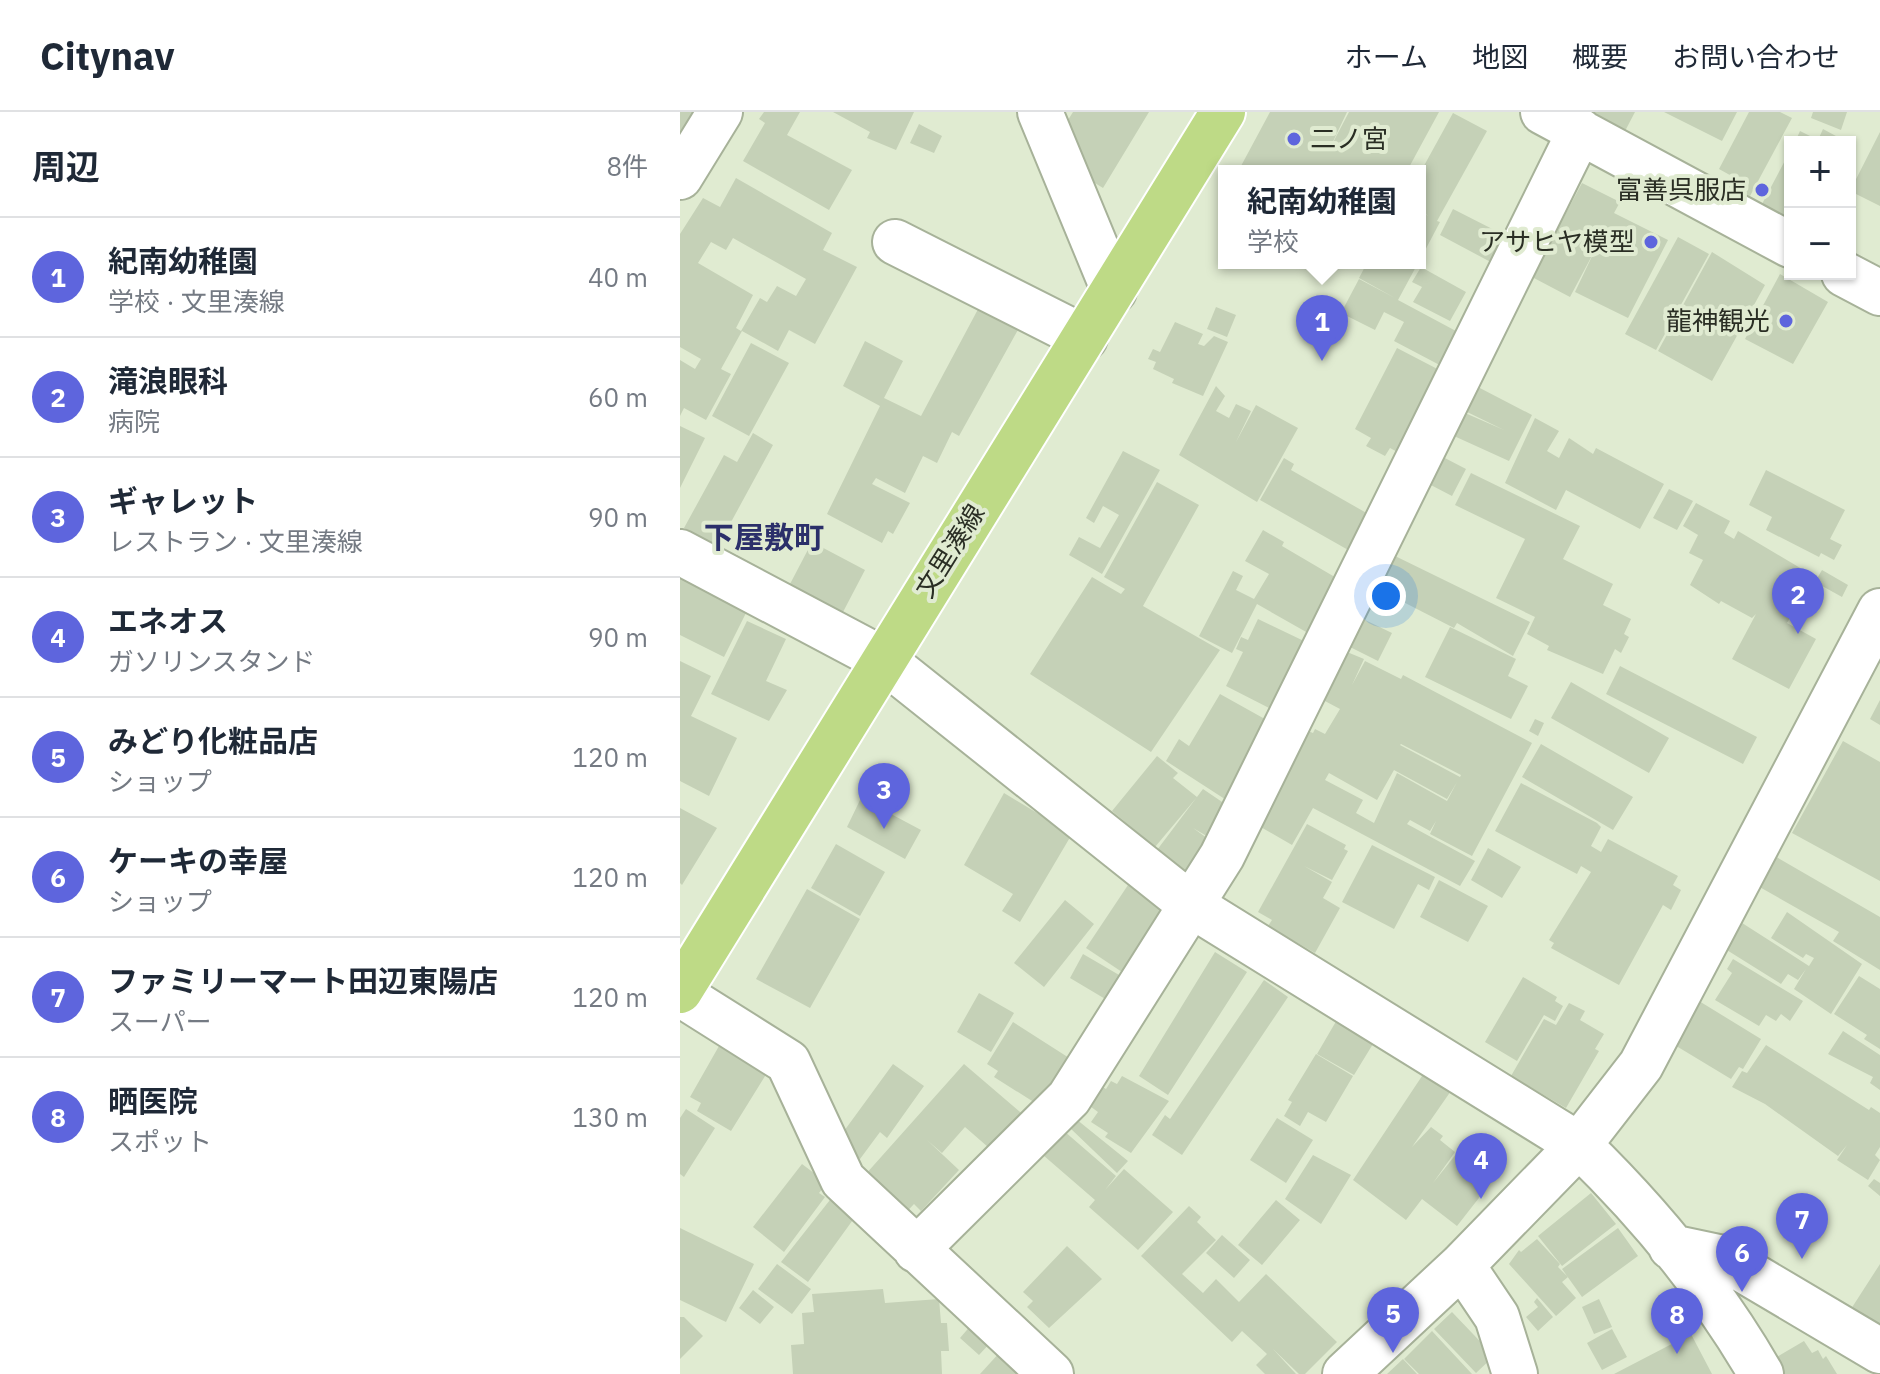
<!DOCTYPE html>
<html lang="ja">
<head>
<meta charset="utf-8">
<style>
	:root { --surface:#fff; --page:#f2f2f3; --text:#1f2937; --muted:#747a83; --line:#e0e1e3; --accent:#5e65dd }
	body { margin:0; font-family:"IBM Plex Sans","Noto Sans JP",sans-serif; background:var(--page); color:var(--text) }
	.controls { position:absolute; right:24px; top:24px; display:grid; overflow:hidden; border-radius:0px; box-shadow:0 2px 6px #0004 }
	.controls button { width:72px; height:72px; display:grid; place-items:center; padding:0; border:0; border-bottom:2px solid var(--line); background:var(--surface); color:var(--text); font:40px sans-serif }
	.you { position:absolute; left:706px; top:484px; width:28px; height:28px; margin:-20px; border:6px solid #fff; border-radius:50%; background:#1a73e8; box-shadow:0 0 0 12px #1a73e833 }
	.badge { display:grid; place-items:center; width:52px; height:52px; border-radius:50%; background:var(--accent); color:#fff; font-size:26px; font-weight:700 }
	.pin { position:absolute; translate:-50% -66px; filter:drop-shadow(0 2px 4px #0008) }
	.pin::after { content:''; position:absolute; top:42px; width:28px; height:24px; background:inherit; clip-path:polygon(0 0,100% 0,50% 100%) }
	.popup { position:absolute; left:538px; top:53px; width:208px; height:104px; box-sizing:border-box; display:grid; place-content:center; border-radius:0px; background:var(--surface); filter:drop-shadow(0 2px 6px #0005); font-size:26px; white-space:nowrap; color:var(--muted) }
	.popup b { font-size:30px; color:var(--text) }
	.popup::after { content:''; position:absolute; left:50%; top:100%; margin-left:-16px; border:16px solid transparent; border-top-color:var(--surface) }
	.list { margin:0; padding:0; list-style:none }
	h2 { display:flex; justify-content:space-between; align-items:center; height:104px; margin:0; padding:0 32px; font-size:34px }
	h2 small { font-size:26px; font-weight:400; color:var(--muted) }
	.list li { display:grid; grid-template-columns:52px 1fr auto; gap:24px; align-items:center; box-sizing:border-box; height:120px; padding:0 32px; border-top:2px solid var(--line) }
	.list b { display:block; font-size:30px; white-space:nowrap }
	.list p { margin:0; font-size:26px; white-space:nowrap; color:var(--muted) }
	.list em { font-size:26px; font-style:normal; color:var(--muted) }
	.map { position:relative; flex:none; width:1200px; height:1262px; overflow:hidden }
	header { display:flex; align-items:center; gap:48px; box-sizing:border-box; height:112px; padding:0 40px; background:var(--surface); border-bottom:2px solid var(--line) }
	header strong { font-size:38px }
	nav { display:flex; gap:44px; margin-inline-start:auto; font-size:28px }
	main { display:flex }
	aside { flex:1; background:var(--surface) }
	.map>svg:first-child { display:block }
	.building { fill:#c5d1b7; fill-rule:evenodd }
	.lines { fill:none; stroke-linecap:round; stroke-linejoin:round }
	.minor-casing { stroke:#a7b299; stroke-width:48 }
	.major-casing { stroke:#fff; stroke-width:48 }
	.minor { stroke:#fff; stroke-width:44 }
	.major { stroke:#beda86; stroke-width:44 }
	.poi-dot { fill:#5e65dd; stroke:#e0ebd1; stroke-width:3 }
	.labels { text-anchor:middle; stroke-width:8; stroke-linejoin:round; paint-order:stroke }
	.poi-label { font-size:26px; fill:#2a2e24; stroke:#e0ebd1; text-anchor:end }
	.street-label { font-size:26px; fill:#2a2e24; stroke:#e0ebd1 }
	.quarter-label { font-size:30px; font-weight:bold; fill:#2b2f6a; stroke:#e0ebd1 }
</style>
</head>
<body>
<header>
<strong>Citynav</strong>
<nav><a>ホーム</a><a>地図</a><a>概要</a><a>お問い合わせ</a></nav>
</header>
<main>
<aside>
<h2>周辺<small>8件</small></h2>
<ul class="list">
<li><span class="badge">1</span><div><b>紀南幼稚園</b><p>学校 · 文里湊線</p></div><em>40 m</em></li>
<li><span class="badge">2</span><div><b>滝浪眼科</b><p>病院</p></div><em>60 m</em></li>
<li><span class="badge">3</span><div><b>ギャレット</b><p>レストラン · 文里湊線</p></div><em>90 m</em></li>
<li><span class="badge">4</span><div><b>エネオス</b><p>ガソリンスタンド</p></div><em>90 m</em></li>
<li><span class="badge">5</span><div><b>みどり化粧品店</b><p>ショップ</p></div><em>120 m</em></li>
<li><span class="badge">6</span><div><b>ケーキの幸屋</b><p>ショップ</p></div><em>120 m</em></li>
<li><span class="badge">7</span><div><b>ファミリーマート田辺東陽店</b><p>スーパー</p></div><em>120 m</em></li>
<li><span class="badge">8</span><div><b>晒医院</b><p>スポット</p></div><em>130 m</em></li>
</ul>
</aside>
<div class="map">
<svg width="1200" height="1262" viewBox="0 0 1200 1262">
	<rect width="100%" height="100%" fill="#e0ebd1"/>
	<path class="building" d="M0 0H15L0 28Z
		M84 0H120L107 23 172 58 149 98 63 49 85 11 79 7Z
		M153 0H234L216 38 187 26 190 20Z
		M393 0H469L423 76 402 63 383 16Z
		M590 0H667L649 38 669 0H759L727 59H570L561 54Z
		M903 0H955L944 21Z
		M984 0H1057L1042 29Z
		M1069 0H1100L1112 6 1070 84 1053 75 1057 67 1039 57Z
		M1133 0H1167L1161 18 1131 6Z
		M773 1 807 19 757 109 760 110 740 148V100L749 104 740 99V61Z
		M239 12 262 24 254 41 230 31Z
		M1143 17 1167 30H1115L1120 19 1138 28Z
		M1200 20V94L1170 79Z
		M1110 39V106L1082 92Z
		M56 66 152 121 143 138 177 155 135 232 109 218 98 239 62 219 41 257 51 262 26 308 4 296 0 304V248L15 257 21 247 0 235V122L23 86 40 95ZM53 126 126 167 116 184 97 174 87 190 80 186 61 219 56 216 73 183 18 151 31 130 46 138Z
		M902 71 940 90 934 101 988 128 948 206 895 180 915 138 890 185 852 165Z
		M773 97 834 128 820 155 760 123Z
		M998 125 1029 142 976 238 945 222Z
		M1032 140 1085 173 1032 269 978 239Z
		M687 151H738L718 188 789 226 771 259 714 229 724 210 704 200 695 218 661 201 679 167 715 186 679 166Z
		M741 155 786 180 770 209 733 190 742 175 732 170Z
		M1100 162 1148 190 1113 252 1065 227Z
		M304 186 344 207 279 324 272 320 257 351 243 344 225 381 196 366 192 372 230 391 213 422 208 419 202 431 147 402 200 294 163 274 185 229 223 249 204 286 241 304Z
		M536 195 556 203 547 225 527 217Z
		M495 210 523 222 518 232 524 234 534 224 548 230 523 284 492 271 494 267 473 257 476 250 468 247 473 237 480 240Z
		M71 231 109 251 69 324 32 304Z
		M717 236 767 262 725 344 710 336 705 344 686 334 691 326 675 317Z
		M536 274 545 284 536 299 549 306 556 292 571 299 556 330 576 293 618 316 577 390 499 343Z
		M796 274 852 303 829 349 774 324 785 301 824 318 783 298Z
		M855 306 879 319 867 339 879 346 889 326 913 342 916 336 984 372 960 417 886 378 876 398 825 371Z
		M0 314 25 326 0 376Z
		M73 321 93 333 38 434 4 416 44 343 57 350Z
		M443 339 480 358 422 462 389 443 399 425 420 436 439 403 423 394 414 411 406 406Z
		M761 344 786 357 772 384 747 371Z
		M604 346 614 352 611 358 690 403 670 439 580 388Z
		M1086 358 1165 398 1150 427 1162 433 1154 448 1141 441 1139 445 1086 418 1092 405 1069 393Z
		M791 361 900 414 883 447 933 472 923 493 951 507 944 522 949 525 941 541 935 537 923 562 867 538 869 534 847 522 855 505 816 486 845 427 775 393Z
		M477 370 519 393 463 494 540 538 471 640 350 562 412 465 441 482 445 477 424 465Z
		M989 377 1013 389 997 418 973 406Z
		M1016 391 1050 409 1044 421 1054 427 1058 419 1132 463 1119 487 1123 490 1114 508 1110 506 1107 511 1136 527 1109 577 1052 547 1076 502 1072 506 1041 489 1039 492 1010 473 1023 448 1009 441 1018 423 1003 414Z
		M583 418 604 430 602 434 665 471 635 525 577 492 552 541 519 524 553 459 563 464 556 478 574 487 589 462 565 449Z
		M132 430 185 458 163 500 110 472Z
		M713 443 850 510 833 544 777 511 774 516 696 476Z
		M1142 458 1168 473 1162 485 1135 470Z
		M0 461 68 497 44 545 0 523Z
		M578 507 626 530 601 602 546 574 563 540 556 537 561 525 568 528Z
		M683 507 712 521 698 549 670 535Z
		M67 509 106 527 86 569 107 578 89 609 31 582Z
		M770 515 836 547 828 564 848 574 831 607 745 565Z
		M667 540 684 547 672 573 685 549 721 567 723 563 852 631 792 744 750 722 756 709 750 719 730 708 727 712 795 749 780 774 633 696 612 733 579 714 628 619 633 621 635 617 645 622 660 597 643 588ZM721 632 781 663 780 665 720 633ZM714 658 767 687 777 670 767 689 717 661 694 711 676 701 683 688 645 668 649 661 697 688Z
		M0 549 31 564 11 604 57 626 29 684 0 669Z
		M940 554 1077 625 1063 652 926 582Z
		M891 570 989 626 969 661 871 606Z
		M540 582 599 615 554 693 486 649 499 627 509 634Z
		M1200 588V613L1190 607Z
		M855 607 864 611 858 624 849 619Z
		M1163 629 1200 650V769L1112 721Z
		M861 632 953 685 933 718 842 665Z
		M477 644 498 661 493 666 517 685 475 735 432 699Z
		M841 671 917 711 921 715 911 734 921 740 928 727 998 764 993 773 1001 778 991 798 983 793 939 873 871 836 874 831 869 828 911 760 901 754 897 762 815 719Z
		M523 677 551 696 530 726 513 716 534 731 511 763 477 738Z
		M324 681 392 722 340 810 322 799 333 782 284 753Z
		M181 686 241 718 225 747 167 715Z
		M0 696 37 716 2 773 0 771Z
		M627 712 666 733 664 737 668 739 652 768 624 754 652 770 643 786 660 796 635 841 588 814 592 808 578 800Z
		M156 732 205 760 180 804 131 776Z
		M692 733 755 765 749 778 738 772 714 817 662 790Z
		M808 736 841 755 822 786 791 768Z
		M1093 743 1200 805V858L1153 829 1159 820 1076 773Z
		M759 768 808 794 788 830 740 805Z
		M448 773 490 800 448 864 406 836Z
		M127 777 180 807 130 896 76 867Z
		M385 788 414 812 364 875 334 851Z
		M1107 800 1182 852 1151 902 1114 877 1126 857 1118 868 1108 862 1101 872 1042 835 1059 809 1129 854 1134 846 1126 842 1123 846 1091 826Z
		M535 840 567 860 488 983 459 964Z
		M403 842 446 867 432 891 390 866Z
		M1053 847 1123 889 1110 909 1101 902 1096 909 1086 903 1079 914 1035 888 1052 861 1047 857Z
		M1179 864 1200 877V937L1184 927 1187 923 1154 902Z
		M843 865 877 885 875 889 883 894 875 909 864 903 837 949 805 930Z
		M584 868 608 885 502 1043 472 1023 485 1003 490 1007Z
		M299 881 334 901 311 940 277 920Z
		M1019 889 1081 927 1063 957 1059 955 1051 967 993 932Z
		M889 891 905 899 900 908 924 922 915 937 919 939 886 996 831 964 864 907 876 913Z
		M658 906 696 927 674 963 637 942Z
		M333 910 397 951 360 994 314 965 318 959 307 952Z
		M1163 919 1200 943V978L1190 971 1193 965 1148 942Z
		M43 927 90 956 51 1019 17 999 21 991 10 985Z
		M1086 933 1189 998 1191 995 1200 1001V1035L1195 1043 1200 1048 1188 1068 1157 1048 1167 1033 1158 1044 1085 992 1052 975 1062 959 1067 961Z
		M636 942 673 964 646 1010 628 1000 620 1014 604 1004 612 990 608 988Z
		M213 952 244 974 207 1026 200 1020 180 1047 156 1030Z
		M284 952 347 1006 316 1042 285 1015 262 1041 247 1028 279 1058 241 1099 234 1092 219 1108 185 1063Z
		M746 958 773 976 732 1035 751 1015 763 1024 760 1028 775 1040 753 1071 777 1041 813 1068 777 1114 742 1087 726 1108 673 1068Z
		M442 964 489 989 451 1041 425 1025 428 1021 411 1010 418 1000 403 989 415 970 426 977 431 969 437 972Z
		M6 997 35 1016 4 1065 0 1062V1006Z
		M597 1006 633 1028 606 1071 570 1048Z
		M396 1007 448 1049 437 1061 389 1015Z
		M384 1019 436 1064 425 1078 444 1057 493 1100 458 1138 409 1095 415 1088 363 1043Z
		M633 1043 671 1063 641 1112 605 1087Z
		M122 1052 147 1071 139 1081 145 1085 104 1140 73 1115Z
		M1194 1067 1200 1071V1084L1188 1074Z
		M157 1079 175 1105 128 1170 101 1150Z
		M911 1081 936 1112 882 1154 858 1124Z
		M596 1088 620 1108 582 1153 558 1133Z
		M509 1094 521 1105 517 1110 536 1128 502 1162 523 1181 536 1167 559 1190 586 1162 657 1230 625 1262H619L593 1237 616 1262H585L576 1253 587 1242 562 1219 552 1230 461 1144Z
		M0 1116 74 1152 46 1210 0 1188Z
		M938 1116 958 1144 902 1185 882 1157Z
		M542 1123 570 1148 554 1166 526 1141Z
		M857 1127 880 1152 878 1155 888 1165 882 1170 896 1186 876 1204 829 1152 839 1138 841 1140Z
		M387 1134 422 1167 369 1216 347 1195 353 1189 343 1180Z
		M97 1152 131 1177 112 1202 78 1177Z
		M1200 1152V1215L1171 1197Z
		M203 1177 205 1191 259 1187 261 1211H267L269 1239H261L262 1262H113L111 1233 124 1232 122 1201 134 1200 132 1182Z
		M73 1178 94 1195 80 1212 59 1196Z
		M857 1186 873 1205 858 1219 846 1205 858 1195 854 1190Z
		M919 1187 932 1215 914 1222 902 1195Z
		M772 1200 814 1244 796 1261 754 1217Z
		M0 1205H4L23 1224 0 1247Z
		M292 1212 312 1229 299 1243 280 1226Z
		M932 1217 947 1245 922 1258 907 1231Z
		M752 1219 792 1262H739L724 1247Z
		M1011 1222 1032 1262H934Z
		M1124 1229 1132 1241 1138 1238 1143 1247 1146 1244 1157 1262H1091L1085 1252Z
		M321 1239 346 1262H300Z
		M723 1247 737 1262H707Z"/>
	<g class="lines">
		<g class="minor-casing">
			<path id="minor" d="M360 0 434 179
				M863 0 1110 133
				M0 65 40 0
				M215 130 405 226
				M1164 162 1200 181
				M0 440 202 547 511 793 899 1033C969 1101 1032 1177 1081 1262
				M0 882 108 950 163 1068 371 1262
				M991 1135 1043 1146 1200 1239
				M236 1138 389 986 542 744 900 19
				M782 1153 817 1205 835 1262
				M665 1262 782 1153 899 1033 961 953 1200 499"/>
		</g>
		<g class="major-casing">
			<path id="major" d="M0 879 543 0"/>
		</g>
		<use href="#minor" class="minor"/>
		<use href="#major" class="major"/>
	</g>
	<g class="poi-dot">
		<circle cx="614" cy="27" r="8"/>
		<circle cx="1082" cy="78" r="8"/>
		<circle cx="971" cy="130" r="8"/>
		<circle cx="1106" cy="209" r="8"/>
	</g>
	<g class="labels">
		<g class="poi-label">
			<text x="630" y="36" text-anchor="start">二ノ宮</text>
			<text x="1066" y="87">富善呉服店</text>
			<text x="955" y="139">アサヒヤ模型</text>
			<text x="1090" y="218">龍神観光</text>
		</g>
		<g class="street-label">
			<text transform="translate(270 439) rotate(-58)" y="9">文里湊線</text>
		</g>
		<g class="quarter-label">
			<text x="84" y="436">下屋敷町</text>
		</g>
	</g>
</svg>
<div class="controls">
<button>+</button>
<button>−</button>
</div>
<div class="you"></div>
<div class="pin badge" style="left:642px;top:249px">1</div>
<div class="popup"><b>紀南幼稚園</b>学校</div>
<div class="pin badge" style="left:1118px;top:522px">2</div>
<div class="pin badge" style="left:204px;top:717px">3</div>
<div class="pin badge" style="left:801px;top:1087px">4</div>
<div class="pin badge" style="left:713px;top:1241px">5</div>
<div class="pin badge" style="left:1062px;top:1180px">6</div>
<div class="pin badge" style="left:1122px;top:1147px">7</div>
<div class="pin badge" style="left:997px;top:1242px">8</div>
</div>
</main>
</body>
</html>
